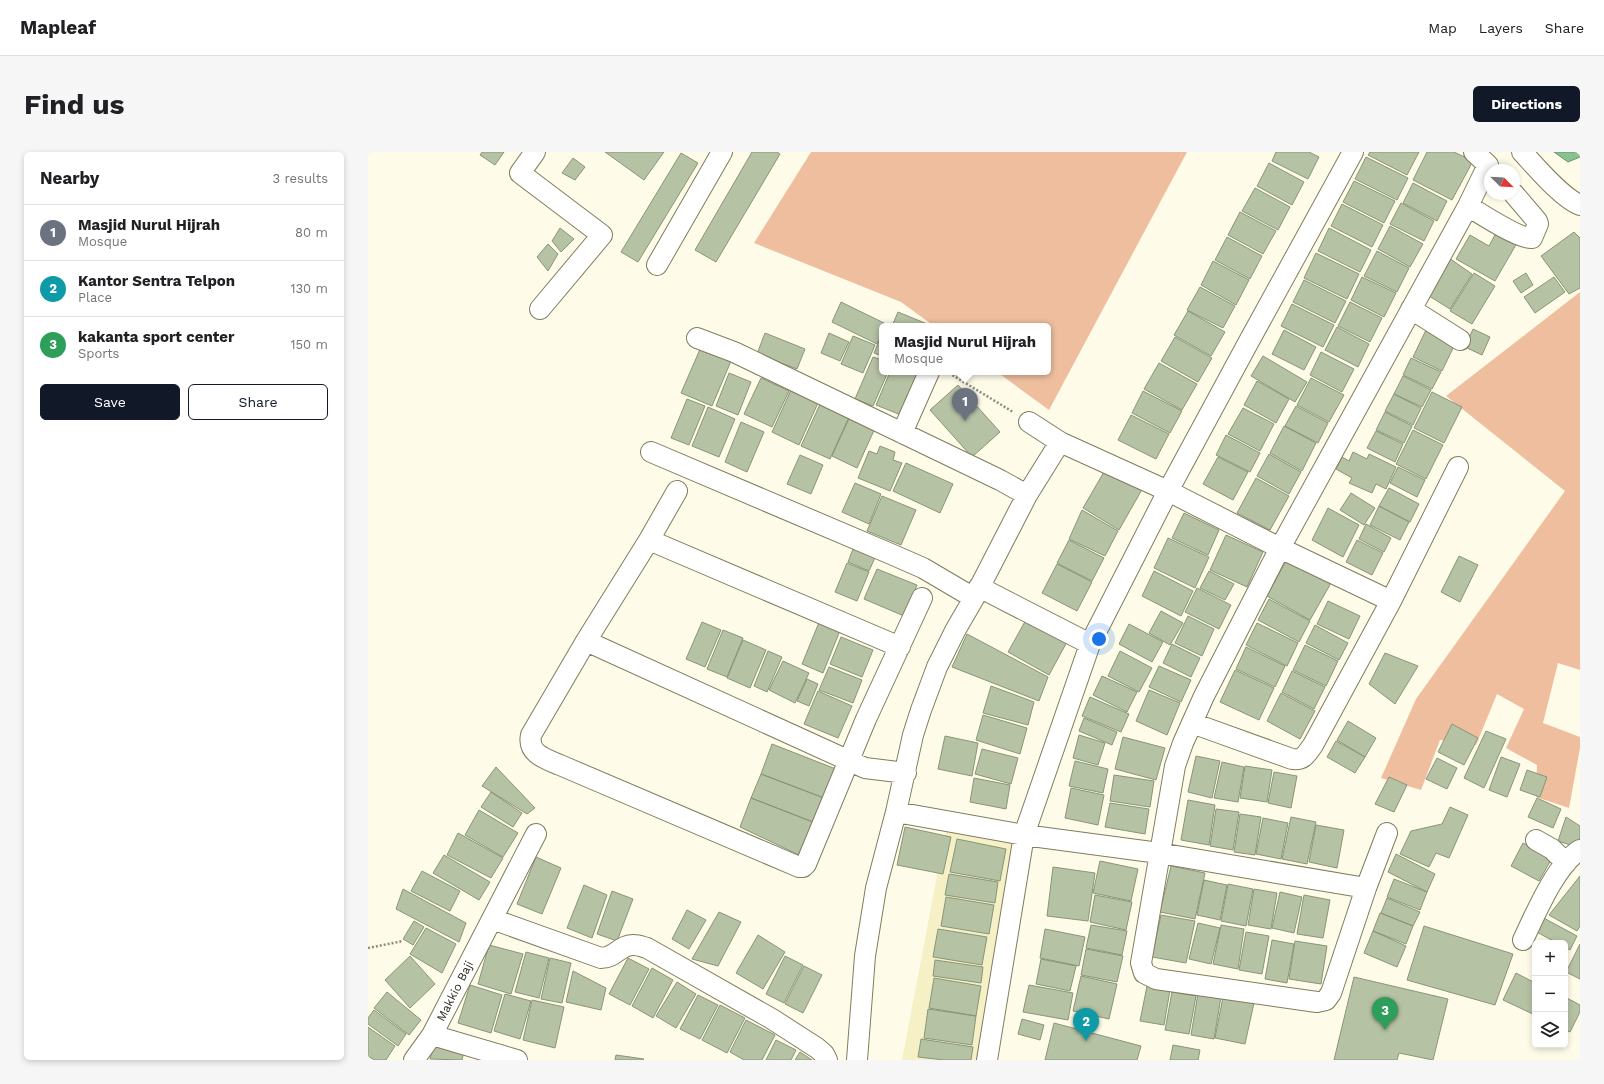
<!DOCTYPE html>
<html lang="en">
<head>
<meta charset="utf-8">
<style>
	:root { --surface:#fff; --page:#f6f6f6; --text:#202124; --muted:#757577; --line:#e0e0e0; --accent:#111827 }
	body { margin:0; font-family:"Work Sans",sans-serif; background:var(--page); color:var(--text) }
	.controls { position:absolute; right:12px; bottom:12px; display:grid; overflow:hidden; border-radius:6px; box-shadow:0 2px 6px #0003 }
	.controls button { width:36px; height:36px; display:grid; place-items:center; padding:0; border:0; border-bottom:1px solid var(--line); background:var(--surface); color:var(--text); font:20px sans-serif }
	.compass { position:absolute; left:1116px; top:12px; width:36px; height:36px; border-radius:50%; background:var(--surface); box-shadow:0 2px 6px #0003; rotate:114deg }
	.you { position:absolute; left:731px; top:487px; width:14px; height:14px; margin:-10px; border:3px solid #fff; border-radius:50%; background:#1a73e8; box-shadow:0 0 0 6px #1a73e833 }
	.badge { display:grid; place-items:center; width:26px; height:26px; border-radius:50%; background:var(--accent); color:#fff; font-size:13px; font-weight:700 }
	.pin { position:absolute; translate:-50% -33px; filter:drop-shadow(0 1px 2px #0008) }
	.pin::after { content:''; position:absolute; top:21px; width:14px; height:12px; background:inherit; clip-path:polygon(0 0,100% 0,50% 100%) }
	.popup { position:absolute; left:511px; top:171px; width:172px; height:52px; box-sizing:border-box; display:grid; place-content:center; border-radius:6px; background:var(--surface); filter:drop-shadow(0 1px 3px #0005); font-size:13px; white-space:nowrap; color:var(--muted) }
	.popup b { font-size:15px; color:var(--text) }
	.popup::after { content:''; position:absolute; left:50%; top:100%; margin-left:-8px; border:8px solid transparent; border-top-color:var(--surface) }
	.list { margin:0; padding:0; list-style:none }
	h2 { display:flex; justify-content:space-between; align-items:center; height:52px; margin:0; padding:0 16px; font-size:17px }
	h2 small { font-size:13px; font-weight:400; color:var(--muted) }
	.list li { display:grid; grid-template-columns:26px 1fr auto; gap:12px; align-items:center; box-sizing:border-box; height:56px; padding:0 16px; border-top:1px solid var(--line) }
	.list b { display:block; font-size:15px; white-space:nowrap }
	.list p { margin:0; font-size:13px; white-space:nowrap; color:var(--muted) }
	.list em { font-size:13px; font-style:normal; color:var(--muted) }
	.actions { display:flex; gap:8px; padding:12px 16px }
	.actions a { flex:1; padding:9px 0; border:1px solid var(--accent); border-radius:6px; text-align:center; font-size:14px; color:var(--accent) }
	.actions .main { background:var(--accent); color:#fff }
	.icon { flex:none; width:22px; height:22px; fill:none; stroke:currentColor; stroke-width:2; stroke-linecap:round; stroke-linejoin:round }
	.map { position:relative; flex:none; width:1212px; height:908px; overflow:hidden; border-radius:6px }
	header { display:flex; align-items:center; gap:24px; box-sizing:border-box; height:56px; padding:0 20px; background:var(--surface); border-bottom:1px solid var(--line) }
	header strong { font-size:19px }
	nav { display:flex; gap:22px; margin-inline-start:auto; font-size:14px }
	.intro { display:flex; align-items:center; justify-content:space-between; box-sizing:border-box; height:96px; padding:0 24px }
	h1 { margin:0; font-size:28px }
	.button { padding:10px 18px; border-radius:6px; background:var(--accent); color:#fff; font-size:14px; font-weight:700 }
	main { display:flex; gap:24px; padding:0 24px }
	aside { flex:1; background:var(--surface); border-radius:6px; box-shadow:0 2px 6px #0003 }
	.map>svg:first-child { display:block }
	.built { fill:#f5f0c6 }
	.green { fill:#efbe9e }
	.water { fill:#88c290; stroke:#6c946d }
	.building { fill:#b6c2a4; stroke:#899578 }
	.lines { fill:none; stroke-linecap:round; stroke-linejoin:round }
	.street-casing { stroke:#807c5e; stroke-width:22 }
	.path { stroke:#8d8c7b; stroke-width:2.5; stroke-dasharray:2 2; stroke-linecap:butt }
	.street { stroke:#fff; stroke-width:20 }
	.labels { text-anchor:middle; stroke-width:4; stroke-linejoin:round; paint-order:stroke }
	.street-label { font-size:12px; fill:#2a291c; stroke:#fff }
</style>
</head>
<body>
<header>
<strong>Mapleaf</strong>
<nav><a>Map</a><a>Layers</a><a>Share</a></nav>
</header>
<div class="intro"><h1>Find us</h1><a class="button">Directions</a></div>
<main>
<aside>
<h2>Nearby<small>3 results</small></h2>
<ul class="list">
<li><span class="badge" style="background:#6b7280">1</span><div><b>Masjid Nurul Hijrah</b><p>Mosque</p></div><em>80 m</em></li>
<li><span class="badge" style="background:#0f9aa8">2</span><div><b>Kantor Sentra Telpon</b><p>Place</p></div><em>130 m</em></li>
<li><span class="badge" style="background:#2e9e5b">3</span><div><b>kakanta sport center</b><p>Sports</p></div><em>150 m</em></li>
</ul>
<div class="actions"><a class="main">Save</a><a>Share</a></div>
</aside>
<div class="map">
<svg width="1212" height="908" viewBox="0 0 1212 908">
	<rect width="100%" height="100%" fill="#fefce8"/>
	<path class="built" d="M581 661 650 681 612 908H534Z"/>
	<path class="green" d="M443 0H819L681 258 629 220H680V174H566L533 150 386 91Z
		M1212 140V518L1190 511 1175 571 1212 585V596L1201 656 1168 645 1169 613 1138 596 1156 557 1129 542 1108 593 1072 588 1053 638 1013 626 1048 547 1197 339 1078 244Z"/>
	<path class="water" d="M1186 0H1212V5L1200 10Z"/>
	<path class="building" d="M114 0H136L127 13 112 3Z
		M237 0H296L276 28Z
		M384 0H409L412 2 348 110 327 98Z
		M908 0H941L951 5 940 27 904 9Z
		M1002 0H1051L1039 23 1000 3Z
		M1059 0H1086L1105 9 1084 48 1045 28Z
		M313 1 330 11 270 110 253 100Z
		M998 5 1040 26 1029 48 987 27Z
		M205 6 217 15 207 28 194 21Z
		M901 11 936 30 924 53 889 34Z
		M986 29 1027 49 1016 71 975 50Z
		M1045 31 1079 49 1069 69 1035 51Z
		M887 36 922 55 910 78 874 59Z
		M1033 51 1066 69 1056 89 1022 72Z
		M974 52 1015 73 1004 95 963 74Z
		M872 60 908 79 895 102 860 83Z
		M1022 74 1055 92 1042 115 1010 97Z
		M192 76 206 87 193 100 184 89Z
		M961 76 1003 98 992 120 950 99Z
		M1129 79 1149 91 1127 129 1088 107 1102 83 1121 94Z
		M1206 80 1212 86V136L1201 142 1173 104Z
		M859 85 894 104 882 127 847 108Z
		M180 92 190 102 180 119 169 105Z
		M1009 99 1041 116 1029 140 996 124Z
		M948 101 991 122 979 147 936 126Z
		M1081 106 1104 122 1082 157 1058 142Z
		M845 109 881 128 868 153 833 133Z
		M1106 121 1127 134 1104 172 1082 159Z
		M1158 121 1165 133 1153 141 1145 129Z
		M994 125 1028 141 1016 165 983 148Z
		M1186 125 1197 140 1167 161 1156 145Z
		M936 128 978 149 967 171 925 150Z
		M832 135 867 154 855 176 819 158Z
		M473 150 518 172 517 174H514V181L509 192 464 170Z
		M982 150 1014 166 1002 190 970 174Z
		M924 152 966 173 955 195 913 174Z
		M820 159 857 180 843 204 806 183Z
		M530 160 564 174H524Z
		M969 175 1001 192 990 215 957 198Z
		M1105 177 1122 185 1114 203 1097 195Z
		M916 178 948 195 936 218 904 202Z
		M1058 178 1087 192 1074 219 1045 205Z
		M397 181 437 197 429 217 389 202Z
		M461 181 481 190 472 209 453 201Z
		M514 182V204L506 201Z
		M485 184 507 193 495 221 473 212Z
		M807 185 844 206 830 230 793 209Z
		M333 195 363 209 344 254 313 241Z
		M953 200 986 217 974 240 942 223Z
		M895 204 939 230 927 250 883 224Z
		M505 205 514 208V220H520L505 254 487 247Z
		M1043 206 1073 220 1064 237 1035 223Z
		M791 211 829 232 814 258 776 237Z
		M522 220H543L550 223 533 263 508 253Z
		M361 221 383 230 370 263 348 254Z
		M1035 224 1063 238 1054 255 1026 242Z
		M393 226 421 239 404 275 376 262Z
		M943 226 976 243 961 270 929 253Z
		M889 229 921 247 908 271 876 253Z
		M590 233 632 280 604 305 562 258Z
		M423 238 450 251 431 293 404 280Z
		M775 239 814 259 802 281 764 261Z
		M1064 240 1094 255 1076 291 1046 276Z
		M1026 242 1053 256 1045 273 1017 259Z
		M319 247 337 254 321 293 303 286Z
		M453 250 482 263 462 307 433 294Z
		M928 254 960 271 950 291 917 274Z
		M340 255 367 267 351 305 324 294Z
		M875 256 906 272 892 299 860 282Z
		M1017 260 1044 274 1036 291 1008 278Z
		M483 262 508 274 489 316 464 304Z
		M763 263 801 282 788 307 750 288Z
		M373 270 396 280 379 320 357 310Z
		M916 274 948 291 934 319 902 301Z
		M1045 278 1075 293 1058 327 1028 312Z
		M1008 279 1035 292 1027 310 999 296Z
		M858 283 892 301 882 320 848 303Z
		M512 294 527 300 525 308 534 311 522 339 490 326 501 299 509 302Z
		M985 300 999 307 1001 302 1028 315 1018 337 1008 332 1004 341 981 331 984 326 968 317 974 305 981 309Z
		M901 302 933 320 921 342 889 324Z
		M432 303 455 313 443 342 419 332Z
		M850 305 880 320 865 348 835 332Z
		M538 311 585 332 572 361 525 339Z
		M740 313 776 334 751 378 715 356Z
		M1030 315 1057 328 1049 345 1022 331Z
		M888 326 921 344 902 378 869 361Z
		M487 331 513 342 501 372 474 360Z
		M1021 336 1051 352 1042 370 1011 354Z
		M983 341 1007 356 996 373 972 358Z
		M514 344 548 358 533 393 499 379Z
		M1011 354 1041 370 1032 388 1002 373Z
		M960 356 991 373 975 405 944 388Z
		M714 358 750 379 737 404 701 387Z
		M816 361 851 378 840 403 804 386Z
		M998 372 1023 386 1016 400 991 387Z
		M858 383 895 400 879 435 842 418Z
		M800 386 841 405 827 436 786 416Z
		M701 388 736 406 724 429 689 411Z
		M989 388 1015 401 1004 423 978 410Z
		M487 392 509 401 501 419 480 410Z
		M1091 404 1110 413 1092 450 1073 440Z
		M919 407 963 431 942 468 899 444Z
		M479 411 501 420 489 449 467 440Z
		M689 412 724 430 709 459 674 441Z
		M509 417 549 433 536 464 496 447Z
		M786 419 825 439 813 464 774 444Z
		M841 419 866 432 857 448 832 436Z
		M829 436 863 453 851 477 817 460Z
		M901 447 942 469 931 490 890 468Z
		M960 449 992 464 981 487 949 472Z
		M793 459 815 471 802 493 781 481Z
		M820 464 846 477 834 504 807 491Z
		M659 466 700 488 681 523 640 500Z
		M452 468 473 476 455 521 434 512Z
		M334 470 353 478 337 515 318 507Z
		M889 471 930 491 919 514 878 493Z
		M761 472 795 490 784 510 751 492Z
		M947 473 980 491 971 508 938 491Z
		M355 478 375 486 359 525 339 517Z
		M599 482 680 525 671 549 584 515Z
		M473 485 505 498 494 525 462 512Z
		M375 488 398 498 382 536 359 526Z
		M804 492 832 506 823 525 795 511Z
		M937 493 970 509 958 534 925 518Z
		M878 495 917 514 907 535 868 517Z
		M400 499 414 505 399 540 386 534Z
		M752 499 784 516 771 540 740 524Z
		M1017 501 1050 514 1027 552 1001 532Z
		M415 509 441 521 427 551 401 538Z
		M791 514 823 528 813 550 781 535Z
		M461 515 494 528 485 551 451 538Z
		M867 518 906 536 891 568 852 550Z
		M924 519 957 535 946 557 914 540Z
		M734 524 769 540 759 560 725 543Z
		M439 527 450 532 441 554 429 549Z
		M623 534 666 550 660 573 615 561Z
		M781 538 812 551 799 583 768 569Z
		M450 539 484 554 470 586 436 572Z
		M913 541 947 559 932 587 899 569Z
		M722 545 761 562 753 580 714 564Z
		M615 563 659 576 652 602 608 588Z
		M716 566 749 580 744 593 711 579Z
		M980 569 1008 586 997 605 969 588Z
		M1084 572 1110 586 1096 613 1070 600Z
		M1118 579 1138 587 1116 636 1096 626Z
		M711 583 737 591 730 613 705 606Z
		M577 584 610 591 604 624 570 617Z
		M755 585 797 596 788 628 747 617Z
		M968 589 997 605 987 621 959 605Z
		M404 592 468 617 456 646 393 622Z
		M614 597 650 606 643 632 607 622Z
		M828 604 852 609 844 646 820 640Z
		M1133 605 1152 612 1139 645 1121 638Z
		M1069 606 1089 616 1079 637 1058 627Z
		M707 609 740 617 735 641 701 634Z
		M854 610 876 615 870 650 846 646Z
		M877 614 904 618 899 650 872 646Z
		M128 615 167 656 159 662 114 634Z
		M1159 618 1179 625 1172 645 1152 638Z
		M906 620 929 624 923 656 900 651Z
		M393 622 456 646 445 670 383 646Z
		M746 623 786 629 782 655 742 649Z
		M1021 625 1039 633 1026 660 1007 652Z
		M606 626 642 633 638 657 602 650Z
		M703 636 736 643 730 673 697 666Z
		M123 640 154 661 145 675 113 655Z
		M383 646 445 670 431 703 372 675Z
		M1169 646 1193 657 1185 676 1160 665Z
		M820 648 847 653 841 693 813 688Z
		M742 651 781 657 777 682 737 675Z
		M1082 655 1100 663 1081 706 1068 701 1061 715 1032 702 1043 679 1074 672Z
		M848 657 871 660 865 698 842 694Z
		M111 658 150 681 135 705 97 683Z
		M872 662 893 665 887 703 866 700Z
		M923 665 948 670 939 712 914 707Z
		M1198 665 1212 674V696L1190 689Z
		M895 666 920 671 913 707 888 702Z
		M948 673 976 678 969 716 941 710Z
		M537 675 583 685 575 722 529 713Z
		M90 681 135 706 123 726 79 703Z
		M589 687 638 697 632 729 582 720Z
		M1155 691 1184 706 1171 729 1143 714Z
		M1028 702 1067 722 1059 740 1020 720Z
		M76 703 122 730 111 748 65 721Z
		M168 705 193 716 174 762 149 752Z
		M732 709 770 717 763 749 725 741Z
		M803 714 837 721 827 767 792 760Z
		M685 715 727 721 720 769 679 764Z
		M54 719 92 739 82 759 43 739Z
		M581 722 630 730 627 751 577 743Z
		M1212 724V774L1209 779 1181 763Z
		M1026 727 1059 740 1052 758 1019 745Z
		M836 728 859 733 852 768 829 763Z
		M860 732 885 737 878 774 853 769Z
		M216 733 239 743 224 786 199 776Z
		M35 737 98 771 91 790 28 757Z
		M886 737 909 741 903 777 880 773Z
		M244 739 265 747 249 789 229 782Z
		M912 740 934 745 926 781 904 776Z
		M727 743 764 750 758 778 722 770Z
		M936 743 962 748 955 786 929 782Z
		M578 745 626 753 621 782 573 774Z
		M1019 746 1052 760 1045 774 1013 761Z
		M319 758 338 768 321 797 304 787Z
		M351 760 373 770 350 814 324 807Z
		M1012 761 1045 774 1038 792 1005 779Z
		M793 763 827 769 818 811 784 805Z
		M1172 764 1209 784 1202 798 1197 795V791H1189L1165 778Z
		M46 769 56 775 45 793 35 787Z
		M830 771 852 776 843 812 821 807Z
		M723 773 759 779 754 803 718 796Z
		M853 773 876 777 870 817 845 812Z
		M1056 774 1145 802 1127 853 1039 828Z
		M58 776 88 792 74 821 42 802Z
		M570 777 619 785 614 813 565 805Z
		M677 777 717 785 711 814 672 806Z
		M1005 779 1038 794 1029 815 996 801Z
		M878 780 901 784 894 822 871 818Z
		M390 783 417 800 395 837 368 821Z
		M904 788 926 792 919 831 897 827Z
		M927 789 959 794 953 832 921 827Z
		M1212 792V827L1198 820Z
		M121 793 155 802 143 842 110 832Z
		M718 797 755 804 749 830 713 823Z
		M158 800 181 806 171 846 147 840Z
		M42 804 67 832 42 856 17 828Z
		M417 804 435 813 416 851 398 842Z
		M182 806 203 811 194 851 173 847Z
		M260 806 281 817 262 853 241 842Z
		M673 807 708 814 702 839 668 832Z
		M567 808 615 815 613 831 565 824Z
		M436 814 454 823 435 861 417 852Z
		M284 816 305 828 285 866 264 854Z
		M205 819 238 836 233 858 198 850Z
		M1148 821 1167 831V863L1135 848Z
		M713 824 749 832 741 867 705 859Z
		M986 825 1080 847 1065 908 1031 901 1029 908H966Z
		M566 826 613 834 608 864 561 856Z
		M309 830 328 842 308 876 288 864Z
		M102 833 134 843 123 881 90 871Z
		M661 833 705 841 700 868 655 860Z
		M779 834 802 838 796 873 772 869Z
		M19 840 53 868 41 883 6 856Z
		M804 840 828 844 821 882 797 878Z
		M830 841 853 845 846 887 823 883Z
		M137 842 163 849 152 887 126 879Z
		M330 843 350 853 332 887 312 877Z
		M855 845 886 851 877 892 847 886Z
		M1197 845 1212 853V860L1202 880 1197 878Z
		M164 848 196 855 187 896 155 888Z
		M352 853 377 866 359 901 334 888Z
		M560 857 608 864 604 893 556 886Z
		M6 858 38 882 30 894 0 872V866Z
		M654 867 676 873 672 888 650 882Z
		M378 868 407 883 394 908H376L362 900Z
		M686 871 773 894 769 908H677Z
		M0 875 27 894 18 908H6L0 904Z
		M553 887 605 895 603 908H576L550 905Z
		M408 888 428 898 423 908H398Z
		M66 892 96 899 94 908 62 907Z
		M805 893 832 898 830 908H802Z
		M432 900 444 908H427Z
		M248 903 276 907 275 908H247Z"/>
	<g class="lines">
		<g class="street-casing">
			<path id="street" d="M167 0 152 21 234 83 172 157
				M1154 0C1168 15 1194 46 1212 53
				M1100 54C1113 62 1151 87 1164 86L1170 72 1169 69 1146 42
				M289 113 354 0
				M1043 157 1092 188
				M329 186 366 200 632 328 659 343
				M661 270 692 290
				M534 281 561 220
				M283 300 523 402 555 416 606 446
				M309 339 281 388 218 489 163 583C159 602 178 607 192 613L431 715H435L438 712 498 567 554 446
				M281 388 532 495
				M611 435 722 492
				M218 489 497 616 538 621
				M824 571 924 607C936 609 939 601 945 593L1023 449
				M528 660 656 683 791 701 998 736 1019 681
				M168 682 124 767 233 806C248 806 252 792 266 793 270 793 275 795 279 796L404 867 449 896 456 902 459 908
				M1168 688 1184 697 1198 711
				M998 736 963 841 958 848 949 850 788 827 776 821 773 811 807 614 815 591 836 544 912 396 1100 54 1120 13 1106 0
				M1155 788C1167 763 1188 712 1212 698
				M64 883 149 908
				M46 908 64 883 124 767
				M489 908 497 804 508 736 528 660 545 583 553 558 569 515 588 477 606 446 659 343 692 290 800 339 912 396 1023 449 1090 315
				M619 908 656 683 722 492 800 339 880 191 985 0"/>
		</g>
		<path class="path" d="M581 221 645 260
			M0 796 35 789"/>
		<use href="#street" class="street"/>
	</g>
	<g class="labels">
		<g class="street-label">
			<text transform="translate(87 839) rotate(-63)" y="4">Makkio Baji</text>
		</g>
	</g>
</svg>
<div class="controls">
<button>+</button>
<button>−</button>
<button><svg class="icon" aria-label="layers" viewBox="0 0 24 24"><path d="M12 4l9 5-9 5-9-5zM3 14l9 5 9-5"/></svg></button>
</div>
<svg class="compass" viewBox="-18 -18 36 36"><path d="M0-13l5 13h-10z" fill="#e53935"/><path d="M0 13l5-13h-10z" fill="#757577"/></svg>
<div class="you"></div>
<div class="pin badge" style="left:597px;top:269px;background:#6b7280">1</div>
<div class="popup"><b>Masjid Nurul Hijrah</b>Mosque</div>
<div class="pin badge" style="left:718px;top:889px;background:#0f9aa8">2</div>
<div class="pin badge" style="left:1017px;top:878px;background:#2e9e5b">3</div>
</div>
</main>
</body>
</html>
